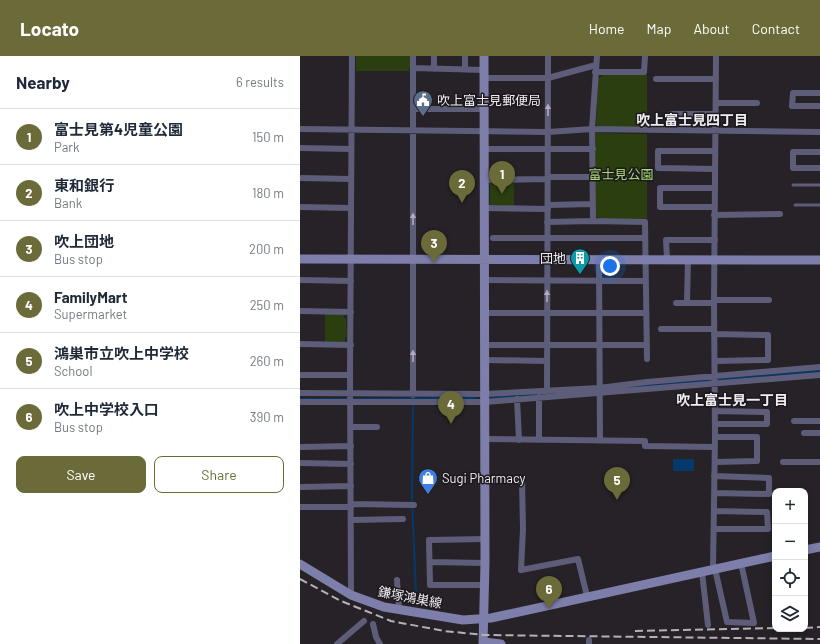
<!DOCTYPE html>
<html lang="en">
<head>
<meta charset="utf-8">
<style>
	:root { --surface:#fff; --page:#f2f2f3; --text:#1f2937; --muted:#747a83; --line:#e0e1e3; --accent:#6b6b39 }
	body { margin:0; font-family:Barlow,"Noto Sans JP",sans-serif; background:var(--page); color:var(--text) }
	.controls { position:absolute; right:12px; bottom:12px; display:grid; overflow:hidden; border-radius:8px; box-shadow:0 2px 10px #0003 }
	.controls button { width:36px; height:36px; display:grid; place-items:center; padding:0; border:0; border-bottom:1px solid var(--line); background:var(--surface); color:var(--text); font:20px sans-serif }
	.you { position:absolute; left:310px; top:210px; width:14px; height:14px; margin:-10px; border:3px solid #fff; border-radius:50%; background:#1a73e8; box-shadow:0 0 0 6px #1a73e833 }
	.badge { display:grid; place-items:center; width:26px; height:26px; border-radius:50%; background:var(--accent); color:#fff; font-size:13px; font-weight:700 }
	.pin { position:absolute; translate:-50% -33px; filter:drop-shadow(0 1px 2px #0008) }
	.pin::after { content:''; position:absolute; top:21px; width:14px; height:12px; background:inherit; clip-path:polygon(0 0,100% 0,50% 100%) }
	.list { margin:0; padding:0; list-style:none }
	h2 { display:flex; justify-content:space-between; align-items:center; height:52px; margin:0; padding:0 16px; font-size:17px }
	h2 small { font-size:13px; font-weight:400; color:var(--muted) }
	.list li { display:grid; grid-template-columns:26px 1fr auto; gap:12px; align-items:center; box-sizing:border-box; height:56px; padding:0 16px; border-top:1px solid var(--line) }
	.list b { display:block; font-size:15px; white-space:nowrap }
	.list p { margin:0; font-size:13px; white-space:nowrap; color:var(--muted) }
	.list em { font-size:13px; font-style:normal; color:var(--muted) }
	.actions { display:flex; gap:8px; padding:12px 16px }
	.actions a { flex:1; padding:9px 0; border:1px solid var(--accent); border-radius:8px; text-align:center; font-size:14px; color:var(--accent) }
	.actions .main { background:var(--accent); color:#fff }
	.icon { flex:none; width:22px; height:22px; fill:none; stroke:currentColor; stroke-width:2; stroke-linecap:round; stroke-linejoin:round }
	.map { position:relative; flex:none; width:520px; height:588px; overflow:hidden }
	header { display:flex; align-items:center; gap:24px; box-sizing:border-box; height:56px; padding:0 20px; background:var(--accent); color:#fff }
	header strong { font-size:19px }
	nav { display:flex; gap:22px; margin-inline-start:auto; font-size:14px }
	main { display:flex }
	aside { flex:1; background:var(--surface) }
	.map>svg:first-child { display:block }
	.green { fill:#2a3e0f }
	.water { fill:#06396b }
	.lines { fill:none; stroke-linecap:round; stroke-linejoin:round }
	.stream { stroke:#06396b; stroke-width:2 }
	.lane { stroke:#5d5d7a; stroke-width:3 }
	.street { stroke:#5d5d7a; stroke-width:6 }
	.secondary { stroke:#7e7eab; stroke-width:9 }
	.rail { stroke:#b5b2b6; stroke-width:2; stroke-dasharray:8 4; stroke-linecap:butt }
	.oneway { fill:#adacbb }
	.labels { text-anchor:middle; stroke-width:3; stroke-linejoin:round; paint-order:stroke }
	.poi-label { font-size:13px; fill:#efecf0; stroke:#1c181e; text-anchor:start }
	.park-label { font-size:13px; fill:#a9d678; stroke:#1c181e }
	.street-label { font-size:13px; fill:#efecf0; stroke:#1c181e }
	.neighbourhood-label { font-size:14px; font-weight:bold; fill:#efecf0; stroke:#1c181e }
</style>
</head>
<body>
<header>
<strong>Locato</strong>
<nav><a>Home</a><a>Map</a><a>About</a><a>Contact</a></nav>
</header>
<main>
<aside>
<h2>Nearby<small>6 results</small></h2>
<ul class="list">
<li><span class="badge">1</span><div><b>富士見第4児童公園</b><p>Park</p></div><em>150 m</em></li>
<li><span class="badge">2</span><div><b>東和銀行</b><p>Bank</p></div><em>180 m</em></li>
<li><span class="badge">3</span><div><b>吹上団地</b><p>Bus stop</p></div><em>200 m</em></li>
<li><span class="badge">4</span><div><b>FamilyMart</b><p>Supermarket</p></div><em>250 m</em></li>
<li><span class="badge">5</span><div><b>鴻巣市立吹上中学校</b><p>School</p></div><em>260 m</em></li>
<li><span class="badge">6</span><div><b>吹上中学校入口</b><p>Bus stop</p></div><em>390 m</em></li>
</ul>
<div class="actions"><a class="main">Save</a><a>Share</a></div>
</aside>
<div class="map">
<svg width="520" height="588" viewBox="0 0 520 588">
	<rect width="100%" height="100%" fill="#262227"/>
	<path class="green" d="M56 0H110V12H109V15H56Z
		M304 18 347 19V73H299L296 68 298 23Z
		M295 77 347 78V163H301L295 160Z
		M214 124V151H190V125Z
		M25 258H44V262H46L47 281H45V286H25Z"/>
	<path class="water" d="M373 403H394V415H373Z"/>
	<g class="lines">
		<path class="stream" d="M418 323 520 315
			M337 331 411 324
			M191 342 246 338
			M0 343H47
			M55 343 176 342
			M113 347 112 444 116 537"/>
		<path class="lane" d="M493 129H520
			M495 149H520"/>
		<path class="street" d="M134 0V13
			M165 0V13
			M113 12 184 14
			M295 16H344L345 0
			M184 22H248L296 9
			M356 23H416
			M520 37H493L492 50H520
			M416 47H457
			M113 53H184
			M371 58H415
			M0 73 248 76 292 73 520 76
			M0 92 51 93
			M184 93H293
			M520 96H493V112H520
			M415 113 358 112V95H415
			M248 121H293
			M0 122 51 123
			M184 124 248 123
			M248 149 293 148
			M0 151 51 152
			M414 151H360V132H415
			M184 152 248 153
			M414 159 480 158
			M293 165 292 73 297 0
			M247 166 293 165 345 166 347 303
			M193 182H345
			M299 203 300 385
			M367 203 366 184H415
			M0 224 51 225
			M184 224 345 225
			M414 244H469
			M376 247H414
			M387 247 388 203
			M0 255 51 256
			M184 257H346
			M361 273H414
			M414 278 468 279V304L415 305
			M0 288 51 289
			M185 289H346
			M185 304 247 305
			M0 319H50
			M247 335 248 0
			M0 337 185 338 299 332 347 326 520 311
			M113 339V0
			M217 343 219 384
			M0 346H185L520 319
			M415 355 467 356V368H415
			M494 365H520
			M51 371H77
			M504 377H520
			M185 383 345 385V390L414 391
			M239 384V341
			M0 391 51 390
			M415 406 457 405V381H415
			M483 406H520
			M0 407 51 408
			M185 424H222L223 473 221 514 278 503 287 540
			M0 431 51 430
			M414 437 469 438V422L414 420
			M51 448 114 449
			M0 451H51
			M51 464 103 463
			M414 473H468L467 456 414 455
			M130 506 185 507
			M413 513 415 381 414 247 416 0
			M415 513 427 566 454 567 441 507
			M402 516 408 569
			M97 524 99 554
			M183 529H130L129 484 185 483
			M51 539 50 319 52 0
			M73 568 76 581 80 588
			M289 584V588
			M37 588 64 565"/>
		<path class="secondary" d="M0 203 520 204
			M505 494 520 491
			M0 508 51 539 84 551 163 564 191 562 475 500
			M184 586 201 588
			M183 588 185 507 184 0"/>
		<path class="rail" d="M0 523 41 545 91 565 144 575 184 579 520 583
			M505 572 520 571
			M335 575 475 572"/>
	</g>
	<defs><path id="oneway-solid" d="M-6-.8H1V-3.2L6.5 0L1 3.2V.8H-6Z"/></defs>
	<g class="oneway">
		<use href="#oneway-solid" transform="translate(248 54) rotate(-90)"/>
		<use href="#oneway-solid" transform="translate(113 163) rotate(-90)"/>
		<use href="#oneway-solid" transform="translate(247 240) rotate(-90)"/>
		<use href="#oneway-solid" transform="translate(113 300) rotate(-90)"/>
	</g>
	<defs>
		<g id="civic-pin" transform="scale(1)"><path d="M0 17L-7.5 6A9.5 9.5 0 1 1 7.5 6Z" fill="#5c6f8a" stroke="#1c181e"/><path d="M-.6-6.5H3V-4.5H.6V-3L4-1V1h2V6H-6V1h2V-1L-.6-3ZM-1.2 2.5V6h2.4V2.5Z" fill="#fff"/></g>
		<g id="building-pin" transform="scale(1)"><path d="M0 17L-7.5 6A9.5 9.5 0 1 1 7.5 6Z" fill="#0f9aa8" stroke="#1c181e"/><path d="M-4-6H4V6H1V3H-1V6H-4ZM-2.5-4.3h1.7v1.8h-1.7ZM.8-4.3h1.7v1.8H.8ZM-2.5-1h1.7V.8h-1.7ZM.8-1h1.7V.8H.8Z" fill="#fff"/></g>
		<g id="shop-pin" transform="scale(1)"><path d="M0 17L-7.5 6A9.5 9.5 0 1 1 7.5 6Z" fill="#3f7fe0" stroke="#1c181e"/><path d="M-5-2.5h2.3a2.7 3.5 0 0 1 5.4 0H5L5.5 6h-11ZM-1.5-2.5h3a1.5 2.3 0 0 0-3 0Z" fill="#fff"/></g>
	</defs>
	<g fill-rule="evenodd">
		<use href="#civic-pin" x="123" y="44"/>
		<use href="#building-pin" x="280" y="202"/>
		<use href="#shop-pin" x="128" y="422"/>
	</g>
	<g class="labels">
		<g class="poi-label">
			<text x="137" y="49">吹上富士見郵便局</text>
			<text x="266" y="207" text-anchor="end">団地</text>
			<text x="142" y="427">Sugi Pharmacy</text>
		</g>
		<g class="park-label">
			<text x="321" y="123">富士見公園</text>
		</g>
		<g class="street-label">
			<text transform="translate(110 541) rotate(11)" y="5">鎌塚鴻巣線</text>
		</g>
		<g class="neighbourhood-label">
			<text x="392" y="69">吹上富士見四丁目</text>
			<text x="432" y="349">吹上富士見一丁目</text>
		</g>
	</g>
</svg>
<div class="controls">
<button>+</button>
<button>−</button>
<button><svg class="icon" aria-label="locate" viewBox="0 0 24 24"><circle cx="12" cy="12" r="6"/><path d="M12 2v4M12 18v4M2 12h4M18 12h4"/></svg></button>
<button><svg class="icon" aria-label="layers" viewBox="0 0 24 24"><path d="M12 4l9 5-9 5-9-5zM3 14l9 5 9-5"/></svg></button>
</div>
<div class="you"></div>
<div class="pin badge" style="left:202px;top:138px">1</div>
<div class="pin badge" style="left:162px;top:147px">2</div>
<div class="pin badge" style="left:134px;top:207px">3</div>
<div class="pin badge" style="left:151px;top:368px">4</div>
<div class="pin badge" style="left:317px;top:444px">5</div>
<div class="pin badge" style="left:249px;top:553px">6</div>
</div>
</main>
</body>
</html>
